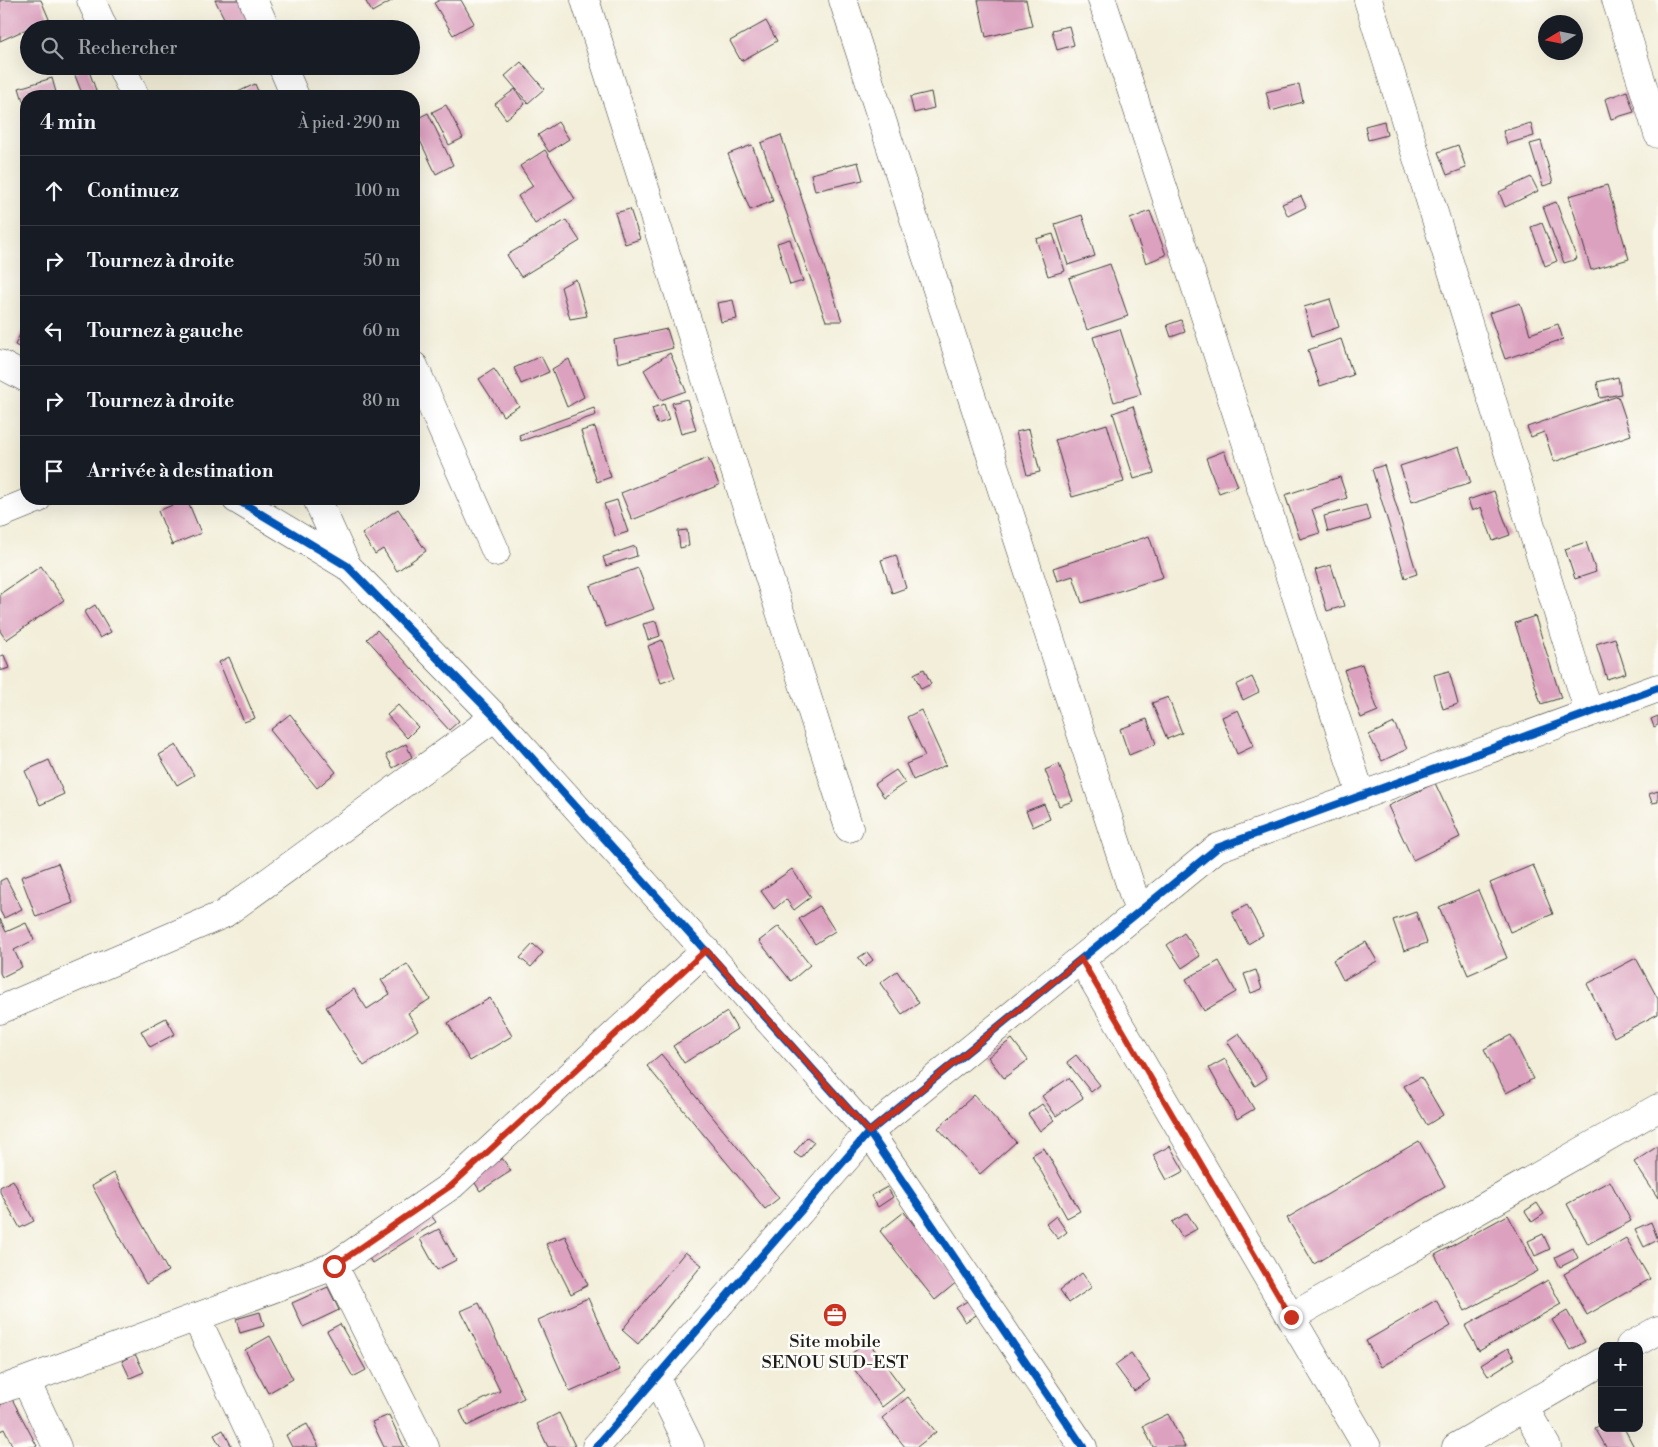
<!DOCTYPE html>
<html lang="fr">
<head>
<meta charset="utf-8">
<style>
	:root { --surface:#171b24; --page:#242831; --text:#f1f3f6; --muted:#9ea1a6; --line:#363941 }
	body { margin:0; font-family:"Libre Bodoni",serif; background:var(--page); color:var(--text) }
	.controls { position:absolute; right:15px; bottom:15px; display:grid; overflow:hidden; border-radius:10px; box-shadow:0 5px 20px #0002 }
	.controls button { width:45px; height:45px; display:grid; place-items:center; padding:0; border:0; border-bottom:1px solid var(--line); background:var(--surface); color:var(--text); font:25px sans-serif }
	.compass { position:absolute; left:1538px; top:15px; width:45px; height:45px; border-radius:50%; background:var(--surface); box-shadow:0 5px 20px #0002; rotate:260deg }
	.stop { position:absolute; width:15px; height:15px; margin:-11px; border:4px solid #c8321e; border-radius:50%; background:#fff }
	.stop.end { background:#c8321e; border-color:#fff; box-shadow:0 1px 5px #0008 }
	.list { margin:0; padding:0; list-style:none }
	h2 { display:flex; justify-content:space-between; align-items:center; height:65px; margin:0; padding:0 20px; font-size:21px }
	h2 small { font-size:16px; font-weight:400; color:var(--muted) }
	.list li { display:grid; grid-template-columns:32px 1fr auto; gap:15px; align-items:center; box-sizing:border-box; height:70px; padding:0 20px; border-top:1px solid var(--line) }
	.list b { display:block; font-size:19px; white-space:nowrap }
	.list em { font-size:16px; font-style:normal; color:var(--muted) }
	.icon { flex:none; width:28px; height:28px; fill:none; stroke:currentColor; stroke-width:2; stroke-linecap:round; stroke-linejoin:round }
	.map { position:relative; flex:none; width:1658px; height:1447px; overflow:hidden }
	.search { position:absolute; background:var(--surface); box-shadow:0 5px 20px #0002; left:20px; top:20px; width:400px; height:55px; display:flex; align-items:center; gap:12px; box-sizing:border-box; padding:0 18px; border-radius:28px; color:var(--muted); font-size:19px }
	.panel { position:absolute; background:var(--surface); box-shadow:0 5px 20px #0002; left:20px; top:90px; width:400px; height:415px; border-radius:20px }
	.map>svg:first-child { display:block }
	.building { fill:#dca1bf }
	.lines { fill:none; stroke-linecap:round; stroke-linejoin:round }
	.minor-casing { stroke:#3c3c38; stroke-width:29 }
	.minor { stroke:#fff; stroke-width:28 }
	.cycleway-casing { stroke:#fdfcf7; stroke-width:11 }
	.cycleway { stroke:#0057b8; stroke-width:8 }
	.route { stroke:#c8321e; stroke-width:6 }
	.labels { text-anchor:middle; stroke-width:5; stroke-linejoin:round; paint-order:stroke }
	.poi-label { font-size:18px; fill:#1c1c1c; stroke:#fdfcf7 }
</style>
</head>
<body>
<div class="map">
<svg width="1658" height="1447" viewBox="0 0 1658 1447">
	<rect width="100%" height="100%" fill="#fdfcf7"/>
	<filter id="ink" filterUnits="userSpaceOnUse"><feTurbulence type="fractalNoise" baseFrequency=".02" numOctaves="2"/><feDisplacementMap in="SourceGraphic" scale="10" xChannelSelector="R" yChannelSelector="G"/><feConvolveMatrix kernelMatrix="1 2 1 2 8 2 1 2 1" color-interpolation-filters="sRGB"/></filter>
	<filter id="wash" filterUnits="userSpaceOnUse"><feTurbulence type="fractalNoise" baseFrequency=".0096" numOctaves="4" result="noise"/><feDisplacementMap in="SourceGraphic" scale="20" xChannelSelector="R" yChannelSelector="G"/><feGaussianBlur stdDeviation="1.12" result="paint"/><feColorMatrix in="noise" values="0 0 0 0 0 0 0 0 0 0 0 0 0 0 0 0 0 1.4 0 .05"/><feComposite in="paint" operator="in"/></filter>
	<g filter="url(#wash)">
		<rect width="100%" height="100%" fill="#f2eed9"/>
		<g id="blocks">
			<path class="building" d="M0 0H41L49 19 0 41Z
				M215 0H244L252 16 229 28Z
				M365 0H393L372 12Z
				M440 0H461L474 23 453 35 434 3Z
				M978 0H1026L1032 26 986 37Z
				M766 21 777 41 741 61 730 41Z
				M1069 26 1074 45 1057 50 1052 30Z
				M521 62 544 89 528 103 505 76Z
				M88 68 98 96H83L74 73Z
				M52 78 57 96H26V110L19 88Z
				M255 84 260 96H240L238 92Z
				M1299 84 1303 102 1271 111 1266 92Z
				M515 89 525 104 506 119 495 104Z
				M1627 91 1634 112 1611 119 1605 99Z
				M931 92 934 108 914 113 910 97Z
				M446 105 463 138 449 145 432 112Z
				M428 113 453 165 436 174 414 128V120Z
				M1384 121 1387 135 1368 140 1365 126Z
				M558 122 569 139 549 152 538 135Z
				M1531 123 1534 136 1507 144 1503 131Z
				M781 135 842 321H826L761 143Z
				M1541 141 1553 183 1543 186 1530 144Z
				M752 145 773 201 750 210 728 154Z
				M1458 145 1466 168 1447 175 1438 152Z
				M545 150 575 199 535 224 518 196 533 186 520 166Z
				M858 162 863 180 815 191 811 174Z
				M1531 177 1538 191 1505 207 1499 192Z
				M1607 185 1629 259 1591 270 1569 196Z
				M1301 196 1306 207 1288 216 1282 204Z
				M1556 202 1577 259 1564 263 1543 207Z
				M630 209 640 239 625 244 615 213Z
				M1150 211 1166 255 1146 263 1130 219Z
				M1082 215 1095 256 1068 265 1055 224Z
				M566 220 580 241 521 277 507 255Z
				M1542 223 1557 261 1545 266 1531 227Z
				M1053 234 1065 271 1048 276 1036 239Z
				M790 239 803 281 790 285 777 243Z
				M1110 264 1128 316 1087 330 1069 278Z
				M576 279 587 316 570 319 561 287Z
				M1330 299 1339 327 1312 336 1304 307Z
				M733 300 737 319 721 322 717 303Z
				M1520 303 1530 334 1558 324 1563 339 1505 359 1489 313Z
				M1181 320 1185 332 1171 337 1167 325Z
				M667 329 673 348 618 363 614 340Z
				M1120 329 1141 394 1114 402 1093 337Z
				M22 330 26 332V351L15 345Z
				M1341 339 1353 375 1320 386 1308 350Z
				M670 353 686 391 661 400 644 370Z
				M541 356 549 372 521 384 514 368Z
				M569 359 584 397 567 407 552 369Z
				M494 369 519 406 503 416 479 379Z
				M1618 377 1621 394 1600 398 1597 382Z
				M1618 396 1631 435 1554 462 1544 432 1531 437 1527 427Z
				M687 399 696 430 681 434 672 403Z
				M664 404 669 420 657 424 652 408Z
				M1133 406 1154 473 1134 479 1113 413Z
				M594 408 596 415 521 441 519 435Z
				M1107 424 1124 482 1072 497 1055 440Z
				M595 427 611 477 597 482 581 431Z
				M1029 429 1040 472 1027 475 1016 432Z
				M1459 447 1471 483 1412 502 1400 466Z
				M1224 451 1238 486 1219 493 1206 458Z
				M708 458 719 485 632 520 621 493Z
				M1384 465 1417 574 1405 578 1372 469Z
				M1340 477 1347 498 1312 509 1320 533 1300 539 1285 495Z
				M1494 491 1510 535 1493 541 1481 507 1472 511 1468 500Z
				M187 499 201 533 172 545 158 511Z
				M617 500 628 532 615 536 604 504Z
				M1366 505 1370 520 1328 532 1324 516Z
				M398 509 426 551 397 571 383 549 375 554 362 534Z
				M687 530 689 546 680 548 678 531Z
				M1149 536 1163 577 1082 603 1073 576 1057 581 1053 568Z
				M1586 542 1596 572 1575 579 1565 549Z
				M635 546 637 556 606 566 603 557Z
				M896 555 906 588 892 593 881 560Z
				M1331 565 1344 606 1327 611 1315 570Z
				M41 566 64 600 6 640 0 631V594Z
				M638 568 654 609 606 627 590 586Z
				M95 605 111 632 100 638 84 612Z
				M1535 616 1561 698 1541 704 1515 623Z
				M656 621 660 636 648 640 643 624Z
				M377 630 459 721 449 730 367 639Z
				M1615 638 1626 673 1607 679 1596 644Z
				M662 640 675 678 661 683 648 646Z
				M4 655 9 668 0 671V656Z
				M229 657 255 718 244 722 219 662Z
				M1362 664 1378 711 1361 718 1344 670Z
				M924 669 931 684 921 689 914 674Z
				M1449 671 1458 704 1443 709 1434 675Z
				M1252 677 1259 692 1243 700 1236 685Z
				M1168 697 1182 733 1167 739 1152 703Z
				M398 705 418 727 407 738 387 715Z
				M921 710 946 765 913 780 906 764 925 756 907 717Z
				M1238 710 1254 746 1237 754 1222 717Z
				M290 714 336 772 317 788 270 730Z
				M1658 716V725L1654 727 1651 719Z
				M1147 719 1156 744 1129 755 1120 729Z
				M1394 723 1407 749 1382 761 1369 735Z
				M406 744 412 757 393 768 386 755Z
				M176 745 194 775 177 785 159 755Z
				M49 760 64 794 40 805 25 771Z
				M1059 764 1073 801 1059 806 1045 770Z
				M896 770 905 783 884 797 875 784Z
				M1435 783 1460 837 1413 860 1388 806Z
				M1658 791V802L1652 803 1649 794Z
				M1044 804 1050 819 1033 827 1026 811Z
				M58 863 73 903 36 917 21 877Z
				M1533 865 1553 914 1510 932 1490 883Z
				M792 869 811 897 794 910 786 899 774 909 761 891Z
				M6 878 22 909 4 918 0 911V881Z
				M1478 890 1507 958 1468 975 1439 907Z
				M1247 905 1263 935 1248 944 1232 913Z
				M819 906 835 931 815 944 799 919Z
				M1416 912 1427 943 1404 951 1393 920Z
				M0 919 6 932 26 923 34 940 14 950 22 967 2 977 0 973Z
				M779 926 810 965 791 981 759 941Z
				M1184 933 1200 956 1182 968 1167 945Z
				M1366 942 1377 961 1343 980 1333 960Z
				M533 944 543 953 531 967 520 958Z
				M867 952 873 960 865 967 858 958Z
				M1636 958 1658 999V1014L1614 1037 1587 984Z
				M1219 961 1236 992 1204 1011 1186 979Z
				M407 964 430 999 408 1013 418 1030 364 1066 326 1007 354 989 367 1009 390 994 381 980Z
				M1256 970 1262 989 1251 993 1244 974Z
				M897 971 919 1003 902 1014 880 983Z
				M490 998 512 1036 470 1061 448 1023Z
				M727 1012 737 1029 684 1063 673 1046Z
				M166 1018 175 1034 150 1047 141 1031Z
				M1239 1033 1267 1078 1255 1086 1227 1041Z
				M1511 1035 1533 1079 1506 1093 1484 1049Z
				M1012 1039 1028 1060 1004 1078 988 1057Z
				M661 1054 779 1198 765 1209 647 1066Z
				M1076 1055 1100 1085 1091 1092 1067 1062Z
				M1225 1059 1254 1109 1237 1119 1209 1068Z
				M1421 1077 1443 1115 1427 1125 1404 1086Z
				M1069 1078 1083 1098 1056 1116 1042 1096Z
				M974 1095 1016 1142 980 1174 938 1128Z
				M1042 1104 1054 1120 1040 1131 1028 1114Z
				M807 1137 814 1142 801 1158 794 1153Z
				M1419 1141 1445 1186 1314 1264 1287 1218Z
				M1170 1146 1184 1171 1167 1180 1153 1155Z
				M1658 1146V1198L1634 1162Z
				M1044 1148 1080 1211 1067 1218 1032 1155Z
				M502 1158 511 1171 480 1191 472 1178Z
				M114 1173 168 1271 146 1284 92 1186Z
				M13 1180 34 1221 20 1228 0 1192V1187Z
				M1610 1181 1631 1221 1588 1244 1567 1204Z
				M887 1187 893 1197 878 1207 871 1196Z
				M1537 1203 1544 1214 1532 1222 1525 1211Z
				M904 1212 958 1281 935 1300 880 1231Z
				M1187 1213 1197 1229 1182 1237 1172 1222Z
				M430 1214 436 1222 372 1263 367 1255Z
				M1508 1215 1538 1271 1465 1311 1435 1255Z
				M1056 1216 1067 1232 1058 1239 1046 1224Z
				M1651 1222 1658 1240 1644 1247 1635 1229Z
				M439 1229 456 1260 437 1270 420 1239Z
				M1543 1234 1550 1249 1535 1256 1528 1241Z
				M565 1236 588 1285 571 1294 546 1244Z
				M1626 1238 1650 1279 1587 1315 1564 1274Z
				M1573 1248 1578 1258 1560 1267 1555 1257Z
				M685 1252 702 1265 638 1344 622 1330Z
				M1082 1273 1092 1287 1069 1303 1060 1290Z
				M1548 1280 1561 1304 1479 1351 1465 1326Z
				M328 1287 339 1310 303 1327 292 1303Z
				M588 1298 620 1370 570 1392 538 1320Z
				M969 1300 978 1314 965 1322 956 1308Z
				M1436 1300 1451 1326 1381 1367 1366 1341Z
				M479 1303 524 1398 467 1426 460 1411 500 1391 461 1311Z
				M1567 1311 1585 1342 1570 1350 1552 1320Z
				M260 1312 264 1326 240 1333 236 1319Z
				M340 1324 366 1370 353 1377 327 1331Z
				M270 1336 293 1379 268 1393 245 1350Z
				M868 1341 904 1390 882 1407 846 1358Z
				M1508 1348 1515 1359 1488 1376 1481 1365Z
				M1131 1353 1150 1380 1134 1391 1115 1365Z
				M135 1354 144 1372 130 1378 122 1361Z
				M908 1397 936 1432 917 1447H905L882 1418Z
				M12 1399 37 1446 35 1447H13L4 1429 0 1431V1405Z
				M559 1413 575 1446 573 1447H548L537 1424Z
				M1168 1414 1185 1447H1153L1143 1426Z
				M389 1415 404 1447H384L372 1422Z
				M307 1424 319 1447H292L286 1435Z
				M1602 1424V1428H1624L1634 1447H1606L1595 1428Z
				M223 1430 232 1447H221L214 1435Z"/>
		</g>
	</g>
	<g filter="url(#ink)">
		<use href="#blocks" fill-opacity="0" stroke="#3c3c38" stroke-width="1"/>
		<g class="lines">
			<g class="minor-casing">
				<path id="minor" d="M91 0 104 29
					M253 0 266 29
					M585 0 849 828
					M843 0 1139 912
					M1102 0 1361 795
					M1368 0 1589 713
					M1616 0 1658 134
					M121 66 135 96
					M282 66 295 96
					M0 364 26 378
					M414 366 496 552
					M236 499 347 566 495 717 869 1132 1083 1447
					M317 499 347 566
					M0 514 37 499
					M1081 959 1367 1447
					M0 1010 224 914 495 717
					M334 1266 425 1447
					M196 1317 257 1447
					M1291 1317 1658 1108
					M1630 1346 1658 1330
					M656 1378 690 1447
					M26 1381 57 1447
					M0 1390 334 1266 452 1185 706 950
					M1524 1407 1547 1447
					M596 1447 869 1132 1217 848 1658 688
					M1456 1447 1602 1362"/>
			</g>
			<use href="#minor" class="minor"/>
			<g class="cycleway-casing">
				<path id="cycleway" d="M236 499 347 566 495 717 869 1132 1083 1447
					M596 1447 869 1132 1217 848 1658 688"/>
			</g>
			<use href="#cycleway" class="cycleway"/>
		</g>
	</g>
	<g class="lines" filter="url(#ink)">
		<path class="route" d="M334 1266 452 1185 706 950 869 1132 1081 959 1291 1317"/>
	</g>
	<defs>
		<g id="office-disc" transform="scale(1.25)"><circle r="9.5" fill="#c8321e" stroke="#fdfcf7"/><path d="M-6-3h4V-5.5h4V-3h4V5H-6ZM-1-4.5V-3h2v-1.5ZM-6 0V1H6V0Z" fill="#fff"/></g>
	</defs>
	<g fill-rule="evenodd">
		<use href="#office-disc" x="835" y="1315"/>
	</g>
	<g class="labels">
		<g class="poi-label">
			<text x="835" y="1347">Site mobile<tspan x="835" dy="21">SENOU SUD-EST</tspan></text>
		</g>
	</g>
</svg>
<div class="controls">
<button>+</button>
<button>−</button>
</div>
<svg class="compass" viewBox="-18 -18 36 36"><path d="M0-13l5 13h-10z" fill="#e53935"/><path d="M0 13l5-13h-10z" fill="#9ea1a6"/></svg>
<div class="stop" style="left:334px;top:1266px"></div>
<div class="stop end" style="left:1291px;top:1317px"></div>
<div class="search"><svg class="icon" aria-label="search" viewBox="0 0 24 24"><circle cx="10" cy="10" r="6"/><path d="M15 15l6 6"/></svg>Rechercher</div>
<section class="panel">
<h2>4 min<small>À pied · 290 m</small></h2>
<ul class="list">
<li><svg class="icon" aria-label="ahead" viewBox="0 0 24 24"><path d="M12 20V5M6 11l6-6 6 6"/></svg><div><b>Continuez</b></div><em>100 m</em></li>
<li><svg class="icon" aria-label="right" viewBox="0 0 24 24"><path d="M7 20v-9h11M14 6l5 5-5 5"/></svg><div><b>Tournez à droite</b></div><em>50 m</em></li>
<li><svg class="icon" aria-label="left" viewBox="0 0 24 24"><path d="M17 20v-9H6M10 6l-5 5 5 5"/></svg><div><b>Tournez à gauche</b></div><em>60 m</em></li>
<li><svg class="icon" aria-label="right" viewBox="0 0 24 24"><path d="M7 20v-9h11M14 6l5 5-5 5"/></svg><div><b>Tournez à droite</b></div><em>80 m</em></li>
<li><svg class="icon" aria-label="arrive" viewBox="0 0 24 24"><path d="M6 21V4h12l-3 4 3 4H6"/></svg><div><b>Arrivée à destination</b></div></li>
</ul>
</section>
</div>
</body>
</html>
